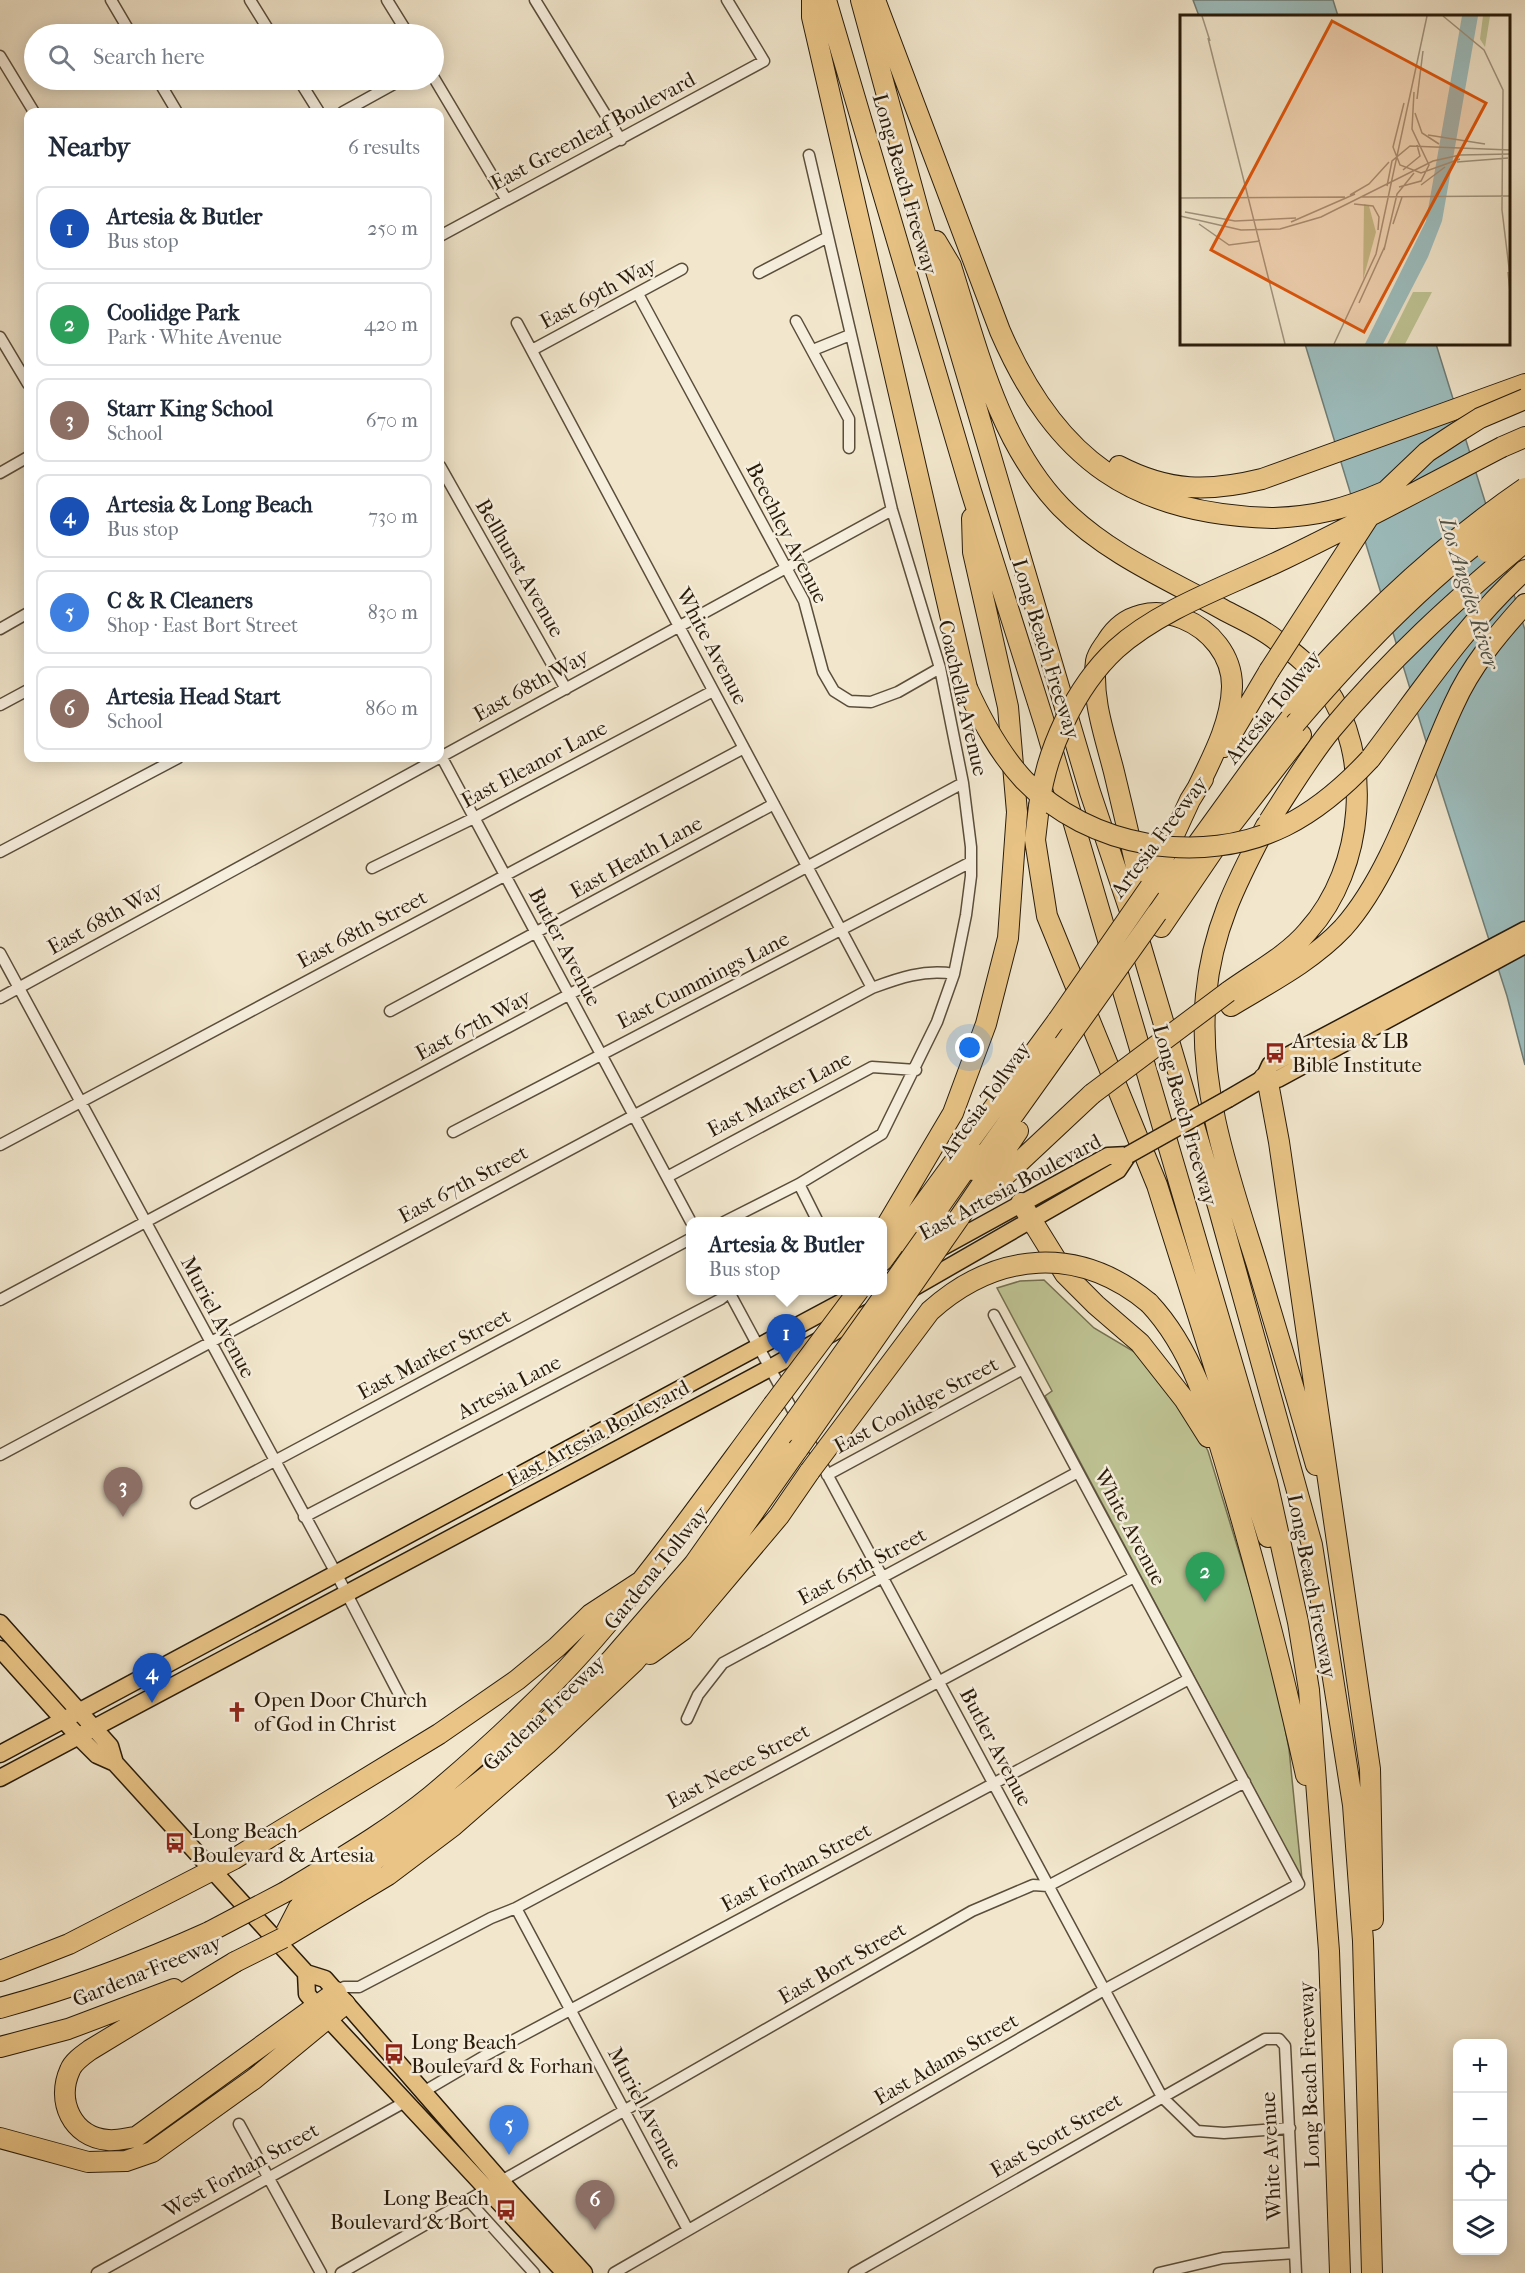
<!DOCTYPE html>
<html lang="en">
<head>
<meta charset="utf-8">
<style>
	:root { --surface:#fff; --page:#f2f2f3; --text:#1f2937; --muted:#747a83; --line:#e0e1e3; --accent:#8f2418 }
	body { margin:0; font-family:"IM FELL French Canon",serif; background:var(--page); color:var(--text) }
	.controls { position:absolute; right:18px; bottom:18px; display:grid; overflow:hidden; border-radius:12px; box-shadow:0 3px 15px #0003 }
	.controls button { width:54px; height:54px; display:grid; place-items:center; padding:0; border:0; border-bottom:2px solid var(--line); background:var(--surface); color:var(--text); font:30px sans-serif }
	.you { position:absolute; left:970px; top:1048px; width:21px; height:21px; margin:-15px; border:4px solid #fff; border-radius:50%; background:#1a73e8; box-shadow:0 0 0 9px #1a73e833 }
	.badge { display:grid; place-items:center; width:39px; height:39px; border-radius:50%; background:var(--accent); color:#fff; font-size:20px; font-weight:700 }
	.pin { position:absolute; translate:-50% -50px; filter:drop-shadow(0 2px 3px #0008) }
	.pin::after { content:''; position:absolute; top:32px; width:21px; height:18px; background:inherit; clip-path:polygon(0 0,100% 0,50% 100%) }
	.popup { position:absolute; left:686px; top:1217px; width:201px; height:78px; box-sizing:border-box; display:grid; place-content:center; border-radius:12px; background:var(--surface); filter:drop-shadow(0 2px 4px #0005); font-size:20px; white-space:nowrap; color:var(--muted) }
	.popup b { font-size:22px; color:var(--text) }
	.popup::after { content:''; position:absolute; left:50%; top:100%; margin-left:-12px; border:12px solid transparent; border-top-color:var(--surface) }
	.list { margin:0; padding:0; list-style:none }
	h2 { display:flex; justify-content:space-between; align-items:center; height:78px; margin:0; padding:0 24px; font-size:26px }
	h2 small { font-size:20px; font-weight:400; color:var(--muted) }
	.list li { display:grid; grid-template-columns:39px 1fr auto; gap:18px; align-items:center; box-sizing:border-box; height:84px; margin:0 12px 12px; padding:0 12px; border:2px solid var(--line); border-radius:12px }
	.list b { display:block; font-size:22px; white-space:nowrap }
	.list p { margin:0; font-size:20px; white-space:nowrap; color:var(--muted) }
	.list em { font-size:20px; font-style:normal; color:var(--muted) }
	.icon { flex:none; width:33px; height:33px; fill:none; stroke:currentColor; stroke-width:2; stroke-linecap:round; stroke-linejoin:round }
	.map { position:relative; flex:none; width:1525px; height:2273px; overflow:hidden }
	.search { position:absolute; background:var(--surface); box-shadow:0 3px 15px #0003; left:24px; top:24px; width:420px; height:66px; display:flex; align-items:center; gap:15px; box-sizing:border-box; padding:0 21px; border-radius:33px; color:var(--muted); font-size:22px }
	.panel { position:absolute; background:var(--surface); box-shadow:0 3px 15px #0003; left:24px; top:108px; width:420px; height:654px; border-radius:12px }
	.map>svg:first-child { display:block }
	.green { fill:#bfc495; stroke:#747050; stroke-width:1.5 }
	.water { fill:#9dbebf; stroke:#6e7d77; stroke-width:1.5 }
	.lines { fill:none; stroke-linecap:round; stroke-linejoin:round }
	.minor-casing { stroke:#5a4e3b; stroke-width:13 }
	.primary-casing { stroke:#281b0a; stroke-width:19 }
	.motorway-casing { stroke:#281b0a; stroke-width:22 }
	.minor { stroke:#f7efde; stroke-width:10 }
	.primary { stroke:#e9c486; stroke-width:16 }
	.motorway { stroke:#e9c486; stroke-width:20 }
	.primary-bridge-casing { stroke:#281b0a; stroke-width:19; stroke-linecap:butt }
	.motorway-bridge-casing { stroke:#281b0a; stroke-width:22; stroke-linecap:butt }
	.primary-bridge { stroke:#e9c486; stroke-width:16 }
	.motorway-bridge { stroke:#e9c486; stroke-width:20 }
	.labels { text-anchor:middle; stroke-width:5; stroke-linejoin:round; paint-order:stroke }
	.street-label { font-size:21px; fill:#281b0a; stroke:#f7efde }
	.poi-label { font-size:21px; fill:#281b0a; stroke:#f7efde; text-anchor:start }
	.water-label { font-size:22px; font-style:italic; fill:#515449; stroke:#f7efde }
	.inset-road { fill:none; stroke:#a1957f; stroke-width:1.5 }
	.view { fill:#de560c; fill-opacity:0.15; stroke:#de560c; stroke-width:3 }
	.inset-edge { fill:none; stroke:#281b0a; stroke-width:3 }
</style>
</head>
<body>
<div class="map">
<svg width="1525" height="2273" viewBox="0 0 1525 2273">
	<rect width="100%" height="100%" fill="#f2e7cd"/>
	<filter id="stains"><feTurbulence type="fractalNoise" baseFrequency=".00333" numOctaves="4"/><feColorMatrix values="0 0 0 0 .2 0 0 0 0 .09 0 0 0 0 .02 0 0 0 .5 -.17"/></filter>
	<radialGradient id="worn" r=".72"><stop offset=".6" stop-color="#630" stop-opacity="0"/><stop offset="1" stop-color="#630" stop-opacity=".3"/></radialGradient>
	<path class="green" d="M1044 1280 1094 1328 1148 1360 1177 1393 1208 1451 1272 1660 1289 1749 1302 1879 1045 1396 1052 1391 997 1288 1020 1281Z"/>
	<path class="water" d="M1193 0H1333L1338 16H1199Z
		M1305 344H1436L1525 630V1065L1507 996 1440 787Z"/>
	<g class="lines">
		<g class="minor-casing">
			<path id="minor" d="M111 0 131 34
				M250 0 271 34
				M387 0 408 34
				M535 0 621 140
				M0 56 34 112
				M434 78 506 199
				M158 80 177 112
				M299 80 319 112
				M343 112 401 80
				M440 236 764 61 727 0
				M759 273 828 237
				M638 294 804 601 823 672 834 691 850 701 871 702 898 692 940 668
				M796 321 849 419V448
				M517 323 872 988
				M0 337 28 384
				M532 350 682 269
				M813 350 850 335
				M440 466 566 689
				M0 473 28 457
				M0 629 28 613
				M0 705 28 690
				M440 754 691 1222
				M0 852 178 758
				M372 868 474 818 713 691
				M0 953 337 1575 402 1700
				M0 998 892 510
				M390 1011 774 804
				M453 1132 971 862
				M0 1145 744 748
				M667 1177 872 1067 916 1070
				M799 1184 818 1222
				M724 1222 799 1184 882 1134 937 1022 954 974 966 915 971 876V847L963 783 940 668 892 510 809 155
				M728 1290 799 1422
				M0 1300 963 783
				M806 1435 1162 2097 1197 2131 1224 2133 1290 2128
				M0 1455 872 988C899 978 924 969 954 974
				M827 1475 1023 1369
				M196 1503 690 1239
				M304 1517 721 1299 732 1290
				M687 1719 698 1695 723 1663 1078 1472
				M516 1908 688 2230
				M336 1992 344 1987H359L491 1918 516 1908 1134 1577
				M423 2092 486 2055 1189 1679
				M239 2124 321 2273
				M469 2201 534 2273
				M97 2273 405 2102
				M341 2273 972 1911 1033 1885 1048 1886 1245 1782
				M614 2273 1104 1990 1299 1884 994 1315
				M854 2273 1265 2039H1279L1285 2046 1296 2273
				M1159 2273 1223 2258 1295 2253"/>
		</g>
		<g class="primary-casing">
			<path id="primary" d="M1264 1078 1270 1065 1525 930
				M1228 1099 1264 1078 1278 1079 1525 945
				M937 1250 1108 1156 1128 1155
				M911 1289 1118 1170 1128 1155
				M0 1623 110 1746 115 1763
				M0 1649 78 1736 97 1755 115 1763 306 1973 325 1979 513 2195 584 2273
				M0 1754 853 1296
				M0 1778 770 1368 873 1310
				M306 1973 307 1994 322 2012 565 2273"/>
		</g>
		<g class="motorway-casing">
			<path id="motorway" d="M812 0V17L967 688
				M826 0 971 491 1045 725 1267 1482 1298 1622 1309 1690 1329 1951 1340 2273
				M861 0 919 213 1090 792 1133 920 1218 1206 1312 1545 1353 1805 1363 1941 1372 2273
				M875 0 1000 331C1056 460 1133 515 1274 518
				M936 241 951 266C977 348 999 443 1061 507 1106 553 1167 579 1222 609 1240 619 1260 627 1276 640 1294 653 1312 667 1325 686 1374 756 1365 868 1308 931 1287 956 1254 973 1228 992
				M1502 447 1525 437
				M1119 466C1169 492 1209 492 1262 479L1525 384
				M1224 747 1269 671
				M1370 759C1419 695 1465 624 1525 570
				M1039 806 1035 840 1047 916 1157 1185 1268 1537
				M1266 826C1236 883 1212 930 1206 995 1197 1088 1230 1179 1257 1265 1277 1332 1297 1398 1316 1465
				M1150 887 1190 800 1203 779
				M1154 904 1253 767 1292 716
				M1145 909C1136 863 1125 818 1114 772 1105 736 1091 698 1096 661 1097 654 1103 647 1107 641 1142 583 1233 624 1232 687 1231 723 1212 758 1197 789
				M1161 927 1227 830 1301 735
				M1231 1006C1269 983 1312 961 1343 928 1394 871 1421 774 1454 704 1471 666 1497 635 1525 604
				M1264 1078 1269 1088 1279 1142 1370 1769 1373 1920
				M974 1170 1064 1044
				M983 1196 1092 1094
				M1021 1203 1065 1274 1096 1305 1140 1343 1184 1399 1208 1437
				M959 1218 1018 1131
				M882 1233 953 1113 986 1024 1008 938 1017 812 1008 707 973 552 972 518
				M911 1247 976 1154
				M882 1261 1058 1020
				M1149 1303C1198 1355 1215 1430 1235 1497 1262 1589 1285 1681 1306 1775
				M650 1654 683 1630 779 1516 810 1471
				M287 1891C336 1861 387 1832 431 1796 493 1744 554 1687 606 1625 665 1554 718 1479 773 1405
				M283 1938 299 1907 370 1863 442 1812 507 1760 611 1660 694 1564 788 1431
				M283 1938 388 1875 453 1826 547 1744 634 1662 720 1560 798 1449
				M235 1962 90 2050C83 2055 73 2062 70 2070 56 2101 72 2137 108 2140 117 2141 127 2138 136 2137L336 1992
				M0 1971 69 1944 234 1859 439 1734 517 1680 557 1647 591 1614 643 1580
				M0 2008C73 1988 140 1963 209 1932
				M0 2047 68 2029 174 1989
				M0 2138 88 2162 126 2161 152 2152 254 2079 345 2004"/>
		</g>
		<use href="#minor" class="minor"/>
		<use href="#primary" class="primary"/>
		<use href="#motorway" class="motorway"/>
		<g class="primary-bridge-casing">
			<path id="primary-bridge" d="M1128 1155 1228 1099"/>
		</g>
		<g class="motorway-bridge-casing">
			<path id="motorway-bridge" d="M1274 518C1317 516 1345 509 1384 492
				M1487 552 1525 525
				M1269 671 1385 492 1427 452 1456 433 1480 418 1525 399
				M967 688C982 721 999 753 1024 780 1089 848 1202 867 1285 826 1319 809 1345 786 1370 759
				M1288 704C1359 623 1436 549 1525 488
				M1295 724C1363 644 1438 567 1525 508
				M1039 806C1046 751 1075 687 1116 649 1160 609 1230 585 1284 559 1357 524 1429 485 1502 447
				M1269 821C1289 791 1308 758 1331 730 1389 660 1455 600 1525 542
				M1058 1020 1150 887
				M1064 1044 1157 913
				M1092 1094 1228 992
				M773 1405 859 1290
				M788 1431 925 1238
				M798 1449 959 1218
				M810 1471 930 1311C997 1251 1079 1245 1149 1303
				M209 1932 287 1891
				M235 1962 283 1938"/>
		</g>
		<use href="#primary-bridge" class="primary-bridge"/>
		<use href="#motorway-bridge" class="motorway-bridge"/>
	</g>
	<defs>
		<g id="bus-bare" transform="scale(1.62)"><path d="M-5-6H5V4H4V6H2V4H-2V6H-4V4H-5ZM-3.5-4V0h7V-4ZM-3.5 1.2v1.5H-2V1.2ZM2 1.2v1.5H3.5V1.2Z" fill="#8f2418" stroke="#f7efde" stroke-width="2.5" paint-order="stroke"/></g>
		<g id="church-bare" transform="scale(1.62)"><path d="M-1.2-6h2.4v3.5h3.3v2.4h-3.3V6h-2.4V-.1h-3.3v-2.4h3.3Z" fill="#8f2418" stroke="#f7efde" stroke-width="2.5" paint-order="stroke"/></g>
	</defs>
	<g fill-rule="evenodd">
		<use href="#bus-bare" x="1275" y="1053"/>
		<use href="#church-bare" x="237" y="1712"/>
		<use href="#bus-bare" x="175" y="1843"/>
		<use href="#bus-bare" x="394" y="2054"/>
		<use href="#bus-bare" x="506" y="2210"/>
	</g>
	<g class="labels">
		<g class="street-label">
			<text transform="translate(593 131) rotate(-28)" y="7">East Greenleaf Boulevard</text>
			<text transform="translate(905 184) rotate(74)" y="7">Long Beach Freeway</text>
			<text transform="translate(598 293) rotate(-28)" y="7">East 69th Way</text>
			<text transform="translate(787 533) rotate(63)" y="7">Beechley Avenue</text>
			<text transform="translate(520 568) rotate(60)" y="7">Bellhurst Avenue</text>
			<text transform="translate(712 646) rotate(62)" y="7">White Avenue</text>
			<text transform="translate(1046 649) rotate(73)" y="7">Long Beach Freeway</text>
			<text transform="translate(531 685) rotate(-29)" y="7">East 68th Way</text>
			<text transform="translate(963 698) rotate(77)" y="7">Coachella Avenue</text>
			<text transform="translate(1273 707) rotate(-51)" y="7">Artesia Tollway</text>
			<text transform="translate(534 764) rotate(-28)" y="7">East Eleanor Lane</text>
			<text transform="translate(1159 837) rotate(-53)" y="7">Artesia Freeway</text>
			<text transform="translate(636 857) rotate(-29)" y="7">East Heath Lane</text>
			<text transform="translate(105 918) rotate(-29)" y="7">East 68th Way</text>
			<text transform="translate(362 929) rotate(-28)" y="7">East 68th Street</text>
			<text transform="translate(565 947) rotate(62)" y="7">Butler Avenue</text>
			<text transform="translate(703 980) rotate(-27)" y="7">East Cummings Lane</text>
			<text transform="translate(473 1025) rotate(-28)" y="7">East 67th Way</text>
			<text transform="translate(779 1094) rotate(-28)" y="7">East Marker Lane</text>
			<text transform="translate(985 1100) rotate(-54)" y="7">Artesia Tollway</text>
			<text transform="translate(1185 1115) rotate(74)" y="7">Long Beach Freeway</text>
			<text transform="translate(463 1184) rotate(-28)" y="7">East 67th Street</text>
			<text transform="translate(1010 1187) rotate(-28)" y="7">East Artesia Boulevard</text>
			<text transform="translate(218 1317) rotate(62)" y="7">Muriel Avenue</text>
			<text transform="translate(434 1354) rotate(-28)" y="7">East Marker Street</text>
			<text transform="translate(509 1387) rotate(-28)" y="7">Artesia Lane</text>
			<text transform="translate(916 1405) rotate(-28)" y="7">East Coolidge Street</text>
			<text transform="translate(598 1433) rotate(-28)" y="7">East Artesia Boulevard</text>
			<text transform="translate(1130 1527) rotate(62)" y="7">White Avenue</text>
			<text transform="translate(862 1566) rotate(-28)" y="7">East 65th Street</text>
			<text transform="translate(656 1568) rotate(-51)" y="7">Gardena Tollway</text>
			<text transform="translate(1312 1586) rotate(79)" y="7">Long Beach Freeway</text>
			<text transform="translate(544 1713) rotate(-43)" y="7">Gardena Freeway</text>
			<text transform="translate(996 1747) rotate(62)" y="7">Butler Avenue</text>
			<text transform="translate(738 1766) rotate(-28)" y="7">East Neece Street</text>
			<text transform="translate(796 1867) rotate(-28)" y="7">East Forhan Street</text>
			<text transform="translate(842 1963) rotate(-30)" y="7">East Bort Street</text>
			<text transform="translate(147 1971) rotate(-22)" y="7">Gardena Freeway</text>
			<text transform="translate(946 2059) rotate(-30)" y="7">East Adams Street</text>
			<text transform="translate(1309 2075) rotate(-92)" y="7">Long Beach Freeway</text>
			<text transform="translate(645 2108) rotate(62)" y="7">Muriel Avenue</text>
			<text transform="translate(1056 2135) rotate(-30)" y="7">East Scott Street</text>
			<text transform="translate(1271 2156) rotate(-93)" y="7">White Avenue</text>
			<text transform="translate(241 2170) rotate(-29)" y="7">West Forhan Street</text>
		</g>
		<g class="poi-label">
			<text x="1292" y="1048">Artesia &amp; LB<tspan x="1292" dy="24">Bible Institute</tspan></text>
			<text x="254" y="1707">Open Door Church<tspan x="254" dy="24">of God in Christ</tspan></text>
			<text x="192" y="1838">Long Beach<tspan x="192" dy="24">Boulevard &amp; Artesia</tspan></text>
			<text x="411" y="2049">Long Beach<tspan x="411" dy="24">Boulevard &amp; Forhan</tspan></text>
			<text x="489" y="2205" text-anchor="end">Long Beach<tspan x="489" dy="24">Boulevard &amp; Bort</tspan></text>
		</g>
		<g class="water-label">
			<text transform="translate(1470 593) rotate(73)" y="8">Los Angeles River</text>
		</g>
	</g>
	<g transform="translate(1180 15)">
		<rect width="330" height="330" fill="#f2e7cd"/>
		<path d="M303 1H310L305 32 300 24ZM184 189 189 191 196 217 183 265ZM233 277H252L225 329H207Z" fill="#bfc495"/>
		<path d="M282 1H298L262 206 248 242 203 329H185L246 206Z" fill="#9dbebf"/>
		<path class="inset-road" d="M22 1 30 26M263 1 304 35 323 75 322 195 330 261M28 23 105 329M237 84 243 36M224 88 213 132 220 150 241 158 280 144M235 98 242 118 259 129M248 120 305 129M277 147 328 143M223 155 240 141 237 130M241 170 265 152M207 171 212 146 230 131 330 135M219 172 241 166 249 150 232 114 234 77M170 180 189 169 209 147M181 182 330 181M0 183 165 182M174 189 193 191 199 202 198 215M5 197 55 206 116 203M0 201 61 215 100 214 141 202 253 146 280 140 330 139M111 207 175 179M19 209 49 230 80 226M213 209 222 182M204 235 217 179 234 158M328 257 330 277M179 288 205 231M154 329 196 239 247 1"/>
		<path class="view" d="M152 6 306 88 184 317 31 235Z"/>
		<rect width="330" height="330" class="inset-edge"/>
	</g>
	<rect width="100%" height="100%" filter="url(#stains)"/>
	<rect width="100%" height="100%" fill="url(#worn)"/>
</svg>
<div class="controls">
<button>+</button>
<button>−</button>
<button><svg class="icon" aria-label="locate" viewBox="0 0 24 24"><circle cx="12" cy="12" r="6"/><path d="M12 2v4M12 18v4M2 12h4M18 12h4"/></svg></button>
<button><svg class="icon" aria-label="layers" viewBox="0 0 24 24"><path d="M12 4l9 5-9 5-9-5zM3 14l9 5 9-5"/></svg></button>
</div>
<div class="you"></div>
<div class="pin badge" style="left:786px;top:1364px;background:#1a4fb4">1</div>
<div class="popup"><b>Artesia &amp; Butler</b>Bus stop</div>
<div class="pin badge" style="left:1205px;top:1602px;background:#2e9e5b">2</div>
<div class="pin badge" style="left:123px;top:1517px;background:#8d6e63">3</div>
<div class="pin badge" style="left:152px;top:1703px;background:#1a4fb4">4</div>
<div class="pin badge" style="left:509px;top:2155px;background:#3f7fe0">5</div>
<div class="pin badge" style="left:595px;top:2230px;background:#8d6e63">6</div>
<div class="search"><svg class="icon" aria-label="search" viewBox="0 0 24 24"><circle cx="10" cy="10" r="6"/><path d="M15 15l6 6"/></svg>Search here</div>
<section class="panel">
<h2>Nearby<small>6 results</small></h2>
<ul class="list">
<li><span class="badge" style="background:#1a4fb4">1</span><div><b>Artesia &amp; Butler</b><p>Bus stop</p></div><em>250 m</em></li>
<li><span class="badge" style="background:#2e9e5b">2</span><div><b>Coolidge Park</b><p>Park · White Avenue</p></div><em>420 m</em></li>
<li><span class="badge" style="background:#8d6e63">3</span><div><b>Starr King School</b><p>School</p></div><em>670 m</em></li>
<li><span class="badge" style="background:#1a4fb4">4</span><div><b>Artesia &amp; Long Beach</b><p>Bus stop</p></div><em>730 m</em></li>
<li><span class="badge" style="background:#3f7fe0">5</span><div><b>C &amp; R Cleaners</b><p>Shop · East Bort Street</p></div><em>830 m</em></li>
<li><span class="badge" style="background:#8d6e63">6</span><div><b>Artesia Head Start</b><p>School</p></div><em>860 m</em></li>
</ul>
</section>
</div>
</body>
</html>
